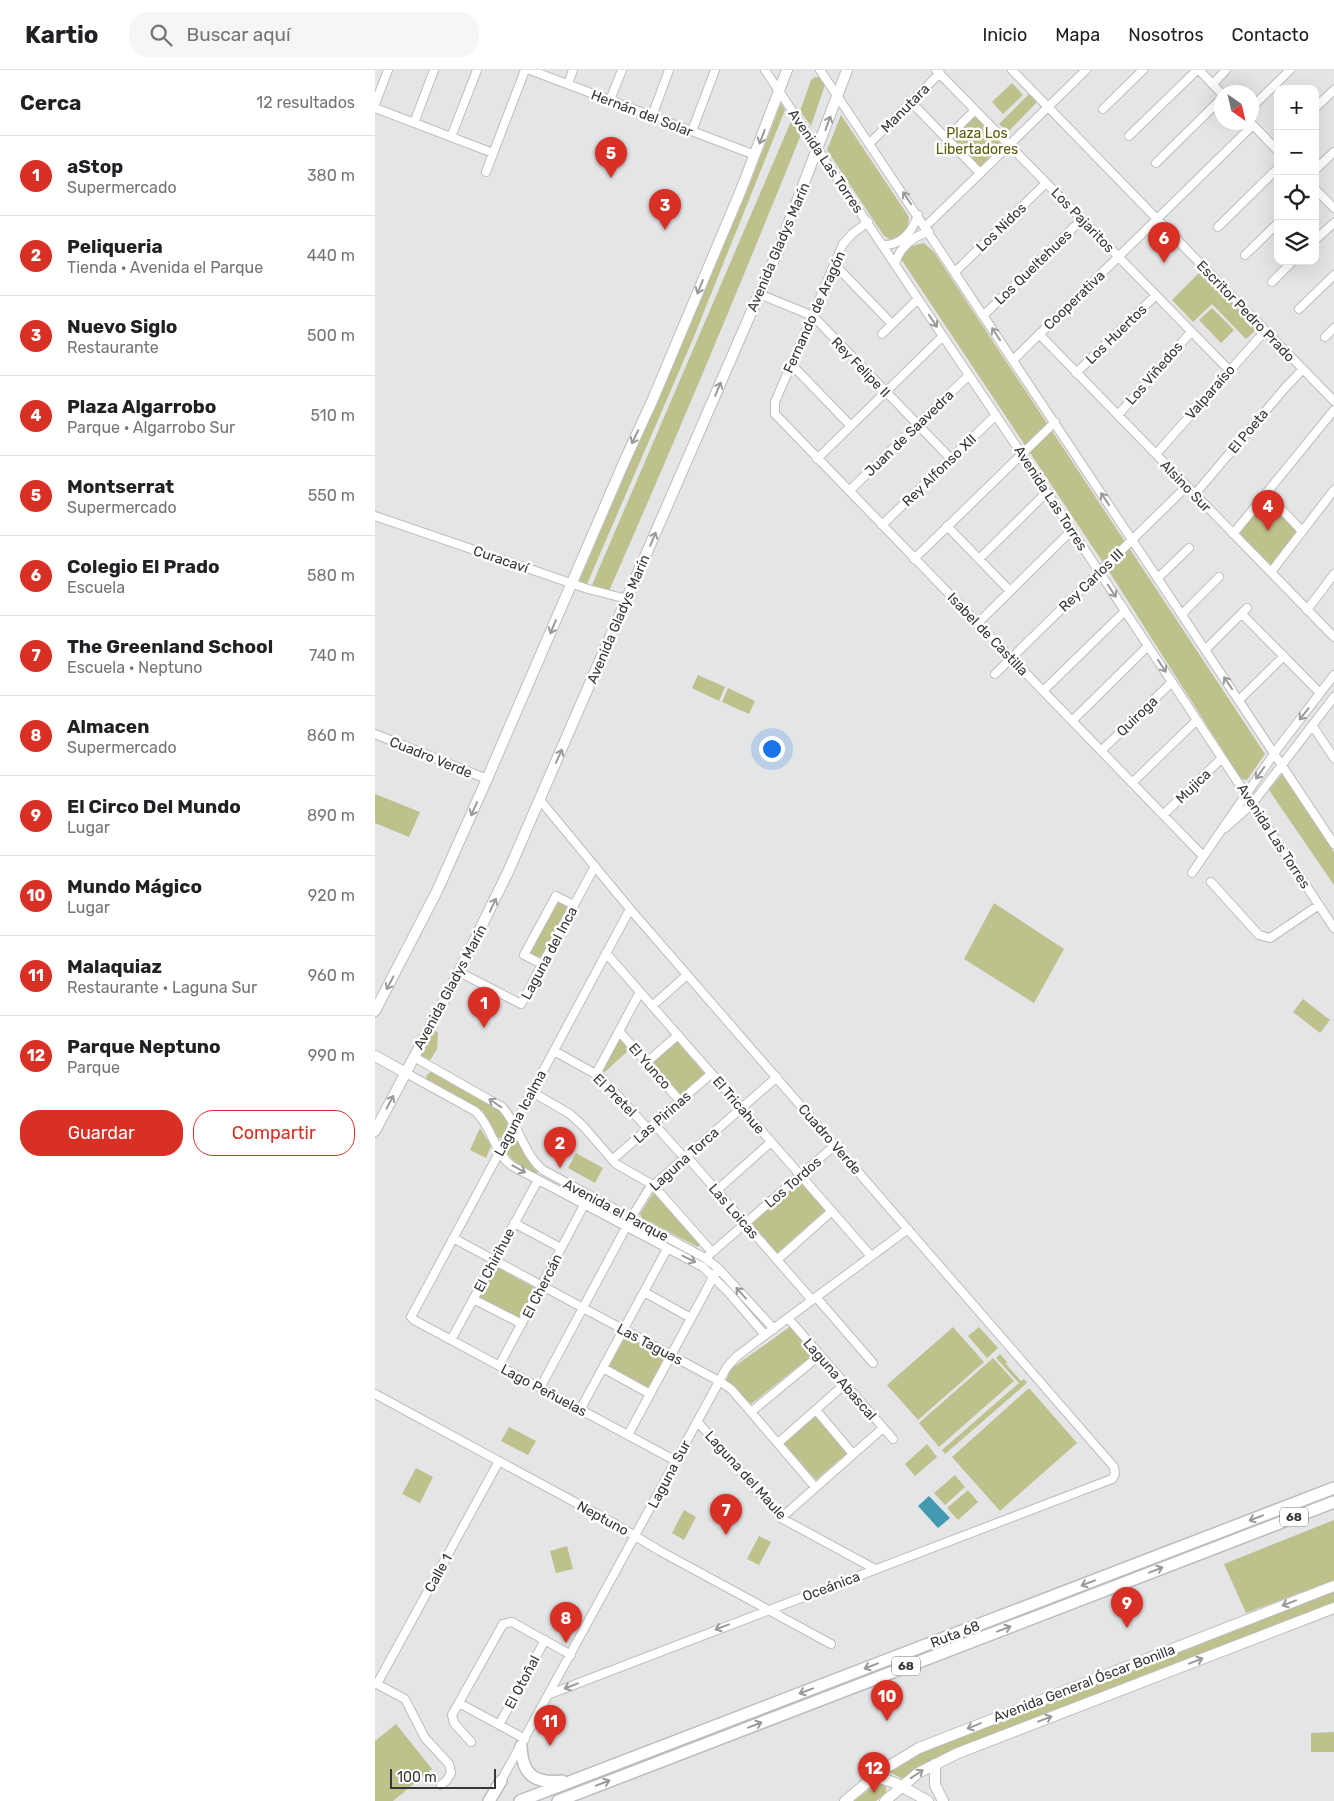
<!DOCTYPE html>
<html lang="es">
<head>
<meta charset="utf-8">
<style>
	:root { --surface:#fff; --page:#f6f6f6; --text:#202124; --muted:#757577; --line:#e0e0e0; --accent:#d93025 }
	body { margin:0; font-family:Rubik,sans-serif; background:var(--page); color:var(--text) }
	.controls { position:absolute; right:15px; top:15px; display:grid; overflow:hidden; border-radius:10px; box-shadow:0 5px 20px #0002 }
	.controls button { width:45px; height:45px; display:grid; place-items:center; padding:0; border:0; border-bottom:1px solid var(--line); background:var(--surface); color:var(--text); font:25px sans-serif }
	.compass { position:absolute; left:839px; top:15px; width:45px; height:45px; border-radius:50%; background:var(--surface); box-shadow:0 5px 20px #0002; rotate:146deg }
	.scale { position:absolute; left:15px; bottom:12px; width:106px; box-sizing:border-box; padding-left:5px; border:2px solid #353636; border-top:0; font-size:14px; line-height:18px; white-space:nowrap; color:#353636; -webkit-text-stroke:4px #fff; paint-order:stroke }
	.you { position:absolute; left:396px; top:678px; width:18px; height:18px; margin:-12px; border:4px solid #fff; border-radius:50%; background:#1a73e8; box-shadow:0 0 0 8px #1a73e833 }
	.badge { display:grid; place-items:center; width:32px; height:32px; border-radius:50%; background:var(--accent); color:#fff; font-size:16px; font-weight:700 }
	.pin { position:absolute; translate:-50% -41px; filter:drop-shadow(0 1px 2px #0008) }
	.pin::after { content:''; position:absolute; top:26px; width:18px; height:15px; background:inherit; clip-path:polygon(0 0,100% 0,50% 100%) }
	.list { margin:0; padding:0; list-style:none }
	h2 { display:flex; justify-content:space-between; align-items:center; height:65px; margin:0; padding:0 20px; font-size:21px }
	h2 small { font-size:16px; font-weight:400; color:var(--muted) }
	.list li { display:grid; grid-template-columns:32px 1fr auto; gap:15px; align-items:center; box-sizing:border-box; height:80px; padding:0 20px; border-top:1px solid var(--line) }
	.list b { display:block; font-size:19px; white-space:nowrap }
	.list p { margin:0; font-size:16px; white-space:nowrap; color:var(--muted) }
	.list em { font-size:16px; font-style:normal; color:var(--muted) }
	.actions { display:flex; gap:10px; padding:15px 20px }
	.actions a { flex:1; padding:11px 0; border:1px solid var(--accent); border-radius:20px; text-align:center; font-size:18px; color:var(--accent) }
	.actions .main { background:var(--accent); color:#fff }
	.icon { flex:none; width:28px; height:28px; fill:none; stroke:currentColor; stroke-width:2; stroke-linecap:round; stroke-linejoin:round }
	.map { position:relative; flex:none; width:959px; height:1731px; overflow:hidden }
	header { display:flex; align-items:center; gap:30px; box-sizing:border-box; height:70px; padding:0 25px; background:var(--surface); border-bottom:1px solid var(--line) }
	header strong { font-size:24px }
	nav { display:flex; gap:28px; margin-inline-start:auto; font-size:18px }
	.search { width:350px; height:45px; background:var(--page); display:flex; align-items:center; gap:12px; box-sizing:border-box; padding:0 18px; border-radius:20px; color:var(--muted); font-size:19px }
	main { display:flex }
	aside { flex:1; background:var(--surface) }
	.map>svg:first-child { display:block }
	.green { fill:#bec18b }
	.water { fill:#4399b0 }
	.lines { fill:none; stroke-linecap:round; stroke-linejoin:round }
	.minor-casing { stroke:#bbbdbf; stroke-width:10 }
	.major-casing { stroke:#bbbdbf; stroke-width:12 }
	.highway-casing { stroke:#bbbdbf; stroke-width:14 }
	.minor { stroke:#fff; stroke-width:8 }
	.major { stroke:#fff; stroke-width:10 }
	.highway { stroke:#fff; stroke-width:11 }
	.oneway { stroke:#9a9a9a }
	.labels { text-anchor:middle; stroke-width:5; stroke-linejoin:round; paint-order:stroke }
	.shield { fill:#fff; stroke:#727272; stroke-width:1 }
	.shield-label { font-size:12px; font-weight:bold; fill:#353636 }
	.street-label { font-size:14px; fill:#353636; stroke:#fff }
	.park-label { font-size:14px; fill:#5a5b0b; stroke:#fff }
</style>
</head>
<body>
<header>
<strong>Kartio</strong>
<div class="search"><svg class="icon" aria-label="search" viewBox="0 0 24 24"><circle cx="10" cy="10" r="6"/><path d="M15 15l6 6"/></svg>Buscar aquí</div>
<nav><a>Inicio</a><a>Mapa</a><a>Nosotros</a><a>Contacto</a></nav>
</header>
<main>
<aside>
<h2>Cerca<small>12 resultados</small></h2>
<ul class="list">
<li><span class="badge">1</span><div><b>aStop</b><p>Supermercado</p></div><em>380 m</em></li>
<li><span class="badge">2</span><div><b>Peliqueria</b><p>Tienda · Avenida el Parque</p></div><em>440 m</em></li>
<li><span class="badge">3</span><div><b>Nuevo Siglo</b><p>Restaurante</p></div><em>500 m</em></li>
<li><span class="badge">4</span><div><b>Plaza Algarrobo</b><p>Parque · Algarrobo Sur</p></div><em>510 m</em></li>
<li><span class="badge">5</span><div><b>Montserrat</b><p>Supermercado</p></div><em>550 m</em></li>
<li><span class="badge">6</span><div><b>Colegio El Prado</b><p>Escuela</p></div><em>580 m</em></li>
<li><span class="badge">7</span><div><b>The Greenland School</b><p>Escuela · Neptuno</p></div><em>740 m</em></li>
<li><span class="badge">8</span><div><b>Almacen</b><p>Supermercado</p></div><em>860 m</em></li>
<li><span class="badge">9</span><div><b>El Circo Del Mundo</b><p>Lugar</p></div><em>890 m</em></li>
<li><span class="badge">10</span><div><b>Mundo Mágico</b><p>Lugar</p></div><em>920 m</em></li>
<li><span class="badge">11</span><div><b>Malaquiaz</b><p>Restaurante · Laguna Sur</p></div><em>960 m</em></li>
<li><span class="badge">12</span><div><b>Parque Neptuno</b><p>Parque</p></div><em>990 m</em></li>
</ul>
<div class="actions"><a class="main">Guardar</a><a>Compartir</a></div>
</aside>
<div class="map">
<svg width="959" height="1731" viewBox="0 0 959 1731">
	<rect width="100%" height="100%" fill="#e3e5e7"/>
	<path class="green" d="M440 7 448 8 451 12 436 56 425 41 436 10Z
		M637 13 648 25 628 44 617 32Z
		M654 24 662 32 633 62 624 54Z
		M406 33 410 40 318 269 212 514 204 511 372 121Z
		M466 45 534 147 532 162 516 170 509 166 452 80Z
		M599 45 628 73V76L607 97H604L576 69Z
		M417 49 427 62C365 216 301 369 234 521L217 515Z
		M549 173 559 182 890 684 872 710 866 709 737 506 526 189 533 177Z
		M826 201 883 258 871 269 837 234 818 252 797 230Z
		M837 238 859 260 846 273 824 250Z
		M891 428 923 460 896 495 863 463Z
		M323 605 350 617 344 631 317 618Z
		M353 618 380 631 374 644 347 632Z
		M907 704 959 782V815L894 720Z
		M0 724 45 742 34 767 0 753Z
		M182 830 194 836 165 890 154 884Z
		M619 833 689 879 659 933 589 889Z
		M928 929 955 950 945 963 918 942Z
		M58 959 63 963 62 979 55 990 45 985Z
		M243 970H248L256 978 230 1002 227 1000Z
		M302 971 330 1004 305 1026 276 992Z
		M58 1001 126 1040C136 1054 133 1055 126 1069L121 1066 108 1041 53 1011 51 1006 54 1003Z
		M105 1058 116 1076 111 1088 95 1080Z
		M139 1062 155 1093 163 1100 161 1104C150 1098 135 1092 130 1079Z
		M201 1083 228 1098 220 1113 193 1098Z
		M425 1110 451 1140 402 1183 376 1153Z
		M279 1122 325 1174 323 1177 267 1148 265 1144Z
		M120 1196 160 1218 146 1249 103 1228Z
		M416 1256 439 1284 376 1334 351 1310 357 1298Z
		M578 1257 609 1292 543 1350 512 1315Z
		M604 1257 623 1278 612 1288 593 1266Z
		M249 1265 293 1288 276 1320 232 1297Z
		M625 1284 632 1292 631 1294 646 1311 649 1309 652 1313 570 1384 567 1380 644 1313 621 1288Z
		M618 1288 639 1311 564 1377 544 1353Z
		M654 1318 702 1373 625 1441 577 1387Z
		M439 1344 472 1383 441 1410 407 1371Z
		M134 1357 161 1371 153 1385 126 1371Z
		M552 1374 562 1387 540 1406 530 1394Z
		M41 1398 58 1407 45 1433 27 1424Z
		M580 1405 590 1417 570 1435 559 1423Z
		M593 1420 603 1432 583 1450 572 1438Z
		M309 1440 321 1447 309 1470 297 1463Z
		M959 1450V1510L871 1543 849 1494Z
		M384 1466 396 1472 384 1495 372 1489Z
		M192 1476 198 1499 181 1503 175 1481Z
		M959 1520V1532L674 1642 565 1687 544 1698 528 1709 516 1703V1700L543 1683Z
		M21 1654 57 1699 18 1731H0V1671Z
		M959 1662V1682H936V1663Z
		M506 1713 511 1717V1722L501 1731H479L500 1715Z"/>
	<path class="water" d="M554 1426 575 1448 563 1458 543 1436Z"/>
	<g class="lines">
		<g class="minor-casing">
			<path id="minor" d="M155 0 380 85
				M390 0 634 365 959 858
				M445 0 959 774
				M561 0 855 301
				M637 0 959 331
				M824 0 846 23
				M193 14 198 0
				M838 14 851 0
				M235 30 247 0
				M536 32 605 103
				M0 34 13 0
				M0 38 118 83
				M876 38 915 0
				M940 38 959 20
				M728 39 768 0
				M277 46 294 0
				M875 52 903 81
				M39 53 59 0
				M317 61 340 0
				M754 66 822 0
				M76 67 102 0
				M572 68 600 40
				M495 73 565 3
				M781 93 846 29
				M940 100 959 82
				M111 102 150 0
				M940 119 959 138
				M493 152 477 164 468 174 400 332V344L828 786
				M550 157 711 0
				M843 157 903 98
				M940 170 959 153
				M507 175C527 176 537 162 543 145
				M870 185 903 153
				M520 194C524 178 538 166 554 162
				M460 195 517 254
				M580 202 671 113
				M897 212 918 191
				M384 224 438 246 576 389
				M924 239 959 205
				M609 245 707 149
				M507 264 543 229
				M664 264 959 567
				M950 267 959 258
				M638 290 878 55
				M416 294 476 356
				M701 303 781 225
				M743 345 816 262
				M781 384 890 261
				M442 389 568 266
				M474 421 594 305
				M891 423 927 461
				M820 424 910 318 928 299
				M0 446 213 519 252 529
				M507 455 621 345
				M572 456 635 521
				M858 464 959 340
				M539 489 680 352
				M604 489 672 422
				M896 502 959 420
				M783 508 814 478
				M932 540 959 504
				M807 544 844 507
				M867 544 945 623
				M602 554 697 460
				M831 579 872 538
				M620 604 812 416
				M668 621 750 541
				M864 630 909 586
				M697 651 773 576
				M937 655 959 688
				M0 664 112 709
				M726 681 797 612
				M757 713 822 650
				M165 730 255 839 739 1397 740 1404 737 1409 175 1624
				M788 745 847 688
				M850 758 877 734 959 627
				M817 803 903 678 959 605
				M836 812 884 865 895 868 944 835
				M255 839 36 1247 39 1250 301 1391
				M231 883 496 1186
				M167 894 149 885 181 826 199 835
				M84 902 146 934 220 796
				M277 936 312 905
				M244 961 305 1031
				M179 981 226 1007 273 1059
				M39 987 127 1037C144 1055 149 1085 168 1100L330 1188 343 1198 399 1259
				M272 992 303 965
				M31 1003 100 1041C117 1056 119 1083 137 1096L328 1197 354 1223 390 1265
				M221 1004 265 922
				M157 1022 195 1044 209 1057 241 1094 278 1115 337 1182
				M279 1054 305 1083 314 1089 437 1230
				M237 1090 336 1004
				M341 1121 396 1072
				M139 1153 186 1178
				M78 1168 344 1311 356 1319 376 1342 440 1417
				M334 1185 460 1075
				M402 1190 457 1141
				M269 1222 316 1248
				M441 1227 498 1293
				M98 1229 147 1254
				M413 1248 518 1369
				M76 1270 163 1110
				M124 1296 209 1135
				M228 1298 275 1324
				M165 1318 256 1148 274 1119 402 1007
				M0 1324 242 1455 285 1481 456 1574
				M205 1340 292 1179
				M441 1340 478 1384
				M376 1342 445 1285
				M322 1351 406 1448 500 1499
				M253 1365 341 1202
				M403 1373 470 1314
				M406 1448 508 1358
				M0 1613 30 1629 50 1668 74 1694 76 1703 72 1710 66 1715
				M2 1614 124 1391
				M84 1633 150 1669
				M124 1655 170 1570
				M96 1672 79 1653 77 1645 128 1554 137 1552 196 1585
				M126 1711 352 1297 361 1287 390 1265 533 1159"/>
		</g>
		<g class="major-casing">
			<path id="major" d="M0 941 62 821 112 709 250 390 278 329 366 120 412 0
				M0 986 31 1003
				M0 1061 84 902 133 802 405 176 472 0
				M560 1694V1715L568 1731
				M500 1706 520 1713 553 1731
				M470 1731 506 1701 544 1678 959 1516
				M510 1731 543 1703 583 1683 959 1538"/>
		</g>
		<g class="highway-casing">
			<path id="highway" d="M146 1676C147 1705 160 1714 187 1711
				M114 1731 126 1711
				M145 1731 959 1418
				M183 1731 959 1432"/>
		</g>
		<use href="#minor" class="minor"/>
		<use href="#major" class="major"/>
		<use href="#highway" class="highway"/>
	</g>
	<defs><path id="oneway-shaft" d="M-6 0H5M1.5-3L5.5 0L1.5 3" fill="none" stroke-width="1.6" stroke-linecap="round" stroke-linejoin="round" transform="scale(1.25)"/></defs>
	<g class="oneway">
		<use href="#oneway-shaft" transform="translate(453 53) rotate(-70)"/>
		<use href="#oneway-shaft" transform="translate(387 67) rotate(111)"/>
		<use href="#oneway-shaft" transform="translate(532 128) rotate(-124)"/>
		<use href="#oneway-shaft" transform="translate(325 217) rotate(112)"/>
		<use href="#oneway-shaft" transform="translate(558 251) rotate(56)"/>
		<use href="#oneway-shaft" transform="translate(621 264) rotate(-123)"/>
		<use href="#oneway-shaft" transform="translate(343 319) rotate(-67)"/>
		<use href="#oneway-shaft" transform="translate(260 367) rotate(115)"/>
		<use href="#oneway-shaft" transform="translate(730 429) rotate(-124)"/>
		<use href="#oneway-shaft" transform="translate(278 469) rotate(-67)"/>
		<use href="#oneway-shaft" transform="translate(737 521) rotate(57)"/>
		<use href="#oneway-shaft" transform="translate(178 557) rotate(113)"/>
		<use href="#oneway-shaft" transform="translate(787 596) rotate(57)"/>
		<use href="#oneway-shaft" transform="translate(853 613) rotate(-124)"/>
		<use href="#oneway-shaft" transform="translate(929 644) rotate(128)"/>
		<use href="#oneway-shaft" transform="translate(184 686) rotate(-66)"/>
		<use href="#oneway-shaft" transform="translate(885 703) rotate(126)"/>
		<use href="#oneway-shaft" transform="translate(99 739) rotate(114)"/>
		<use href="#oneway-shaft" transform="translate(118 835) rotate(-65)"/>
		<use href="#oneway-shaft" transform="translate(15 913) rotate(118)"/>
		<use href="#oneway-shaft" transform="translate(15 1032) rotate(-62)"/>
		<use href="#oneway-shaft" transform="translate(120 1033) rotate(-146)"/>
		<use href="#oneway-shaft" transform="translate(144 1099) rotate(29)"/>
		<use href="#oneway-shaft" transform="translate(314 1189) rotate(26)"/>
		<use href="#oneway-shaft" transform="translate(366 1223) rotate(-132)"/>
		<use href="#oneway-shaft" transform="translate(881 1448) rotate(159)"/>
		<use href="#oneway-shaft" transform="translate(781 1500) rotate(-21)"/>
		<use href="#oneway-shaft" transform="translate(713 1513) rotate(159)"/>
		<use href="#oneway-shaft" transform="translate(914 1533) rotate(159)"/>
		<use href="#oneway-shaft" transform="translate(347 1557) rotate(159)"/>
		<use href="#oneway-shaft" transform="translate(629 1559) rotate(-21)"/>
		<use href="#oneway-shaft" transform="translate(821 1591) rotate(-21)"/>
		<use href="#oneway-shaft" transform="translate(496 1596) rotate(159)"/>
		<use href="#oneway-shaft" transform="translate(196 1616) rotate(159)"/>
		<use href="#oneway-shaft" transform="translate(431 1621) rotate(159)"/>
		<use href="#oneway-shaft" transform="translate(670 1649) rotate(-21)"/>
		<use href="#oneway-shaft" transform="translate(380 1655) rotate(-21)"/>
		<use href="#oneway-shaft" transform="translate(599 1656) rotate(158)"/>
		<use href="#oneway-shaft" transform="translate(542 1704) rotate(-34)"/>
		<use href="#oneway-shaft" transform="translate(228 1713) rotate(-21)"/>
	</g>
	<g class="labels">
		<g class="shield">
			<rect x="905" y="1437.5" width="28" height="19" rx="4"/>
			<rect x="517" y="1586.5" width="28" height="19" rx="4"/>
		</g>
		<g class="shield-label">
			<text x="919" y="1451">68</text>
			<text x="531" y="1600">68</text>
		</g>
		<g class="street-label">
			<text transform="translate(530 38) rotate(-45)" y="5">Manutara</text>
			<text transform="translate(267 43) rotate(21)" y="5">Hernán del Solar</text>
			<text transform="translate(451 91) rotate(56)" y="5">Avenida Las Torres</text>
			<text transform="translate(708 150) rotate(46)" y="5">Los Pajaritos</text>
			<text transform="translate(626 157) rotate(-44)" y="5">Los Nidos</text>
			<text transform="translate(403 177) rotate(-67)" y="5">Avenida Gladys Marín</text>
			<text transform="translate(658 197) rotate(-44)" y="5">Los Queltehues</text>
			<text transform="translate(699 230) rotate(-44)" y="5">Cooperativa</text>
			<text transform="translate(871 241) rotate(46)" y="5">Escritor Pedro Prado</text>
			<text transform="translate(439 242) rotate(-66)" y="5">Fernando de Aragón</text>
			<text transform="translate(741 264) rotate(-44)" y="5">Los Huertos</text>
			<text transform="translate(486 297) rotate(46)" y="5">Rey Felipe II</text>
			<text transform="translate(779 303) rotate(-49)" y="5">Los Viñedos</text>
			<text transform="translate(835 322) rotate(-49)" y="5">Valparaíso</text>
			<text transform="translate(873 361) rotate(-50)" y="5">El Poeta</text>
			<text transform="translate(534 363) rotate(-44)" y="5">Juan de Saavedra</text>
			<text transform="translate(564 400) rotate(-44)" y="5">Rey Alfonso XII</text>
			<text transform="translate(811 416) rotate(46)" y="5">Alsino Sur</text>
			<text transform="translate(676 428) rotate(57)" y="5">Avenida Las Torres</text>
			<text transform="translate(126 489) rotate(19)" y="5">Curacaví</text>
			<text transform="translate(716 510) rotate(-44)" y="5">Rey Carlos III</text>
			<text transform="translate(243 549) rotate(-67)" y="5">Avenida Gladys Marín</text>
			<text transform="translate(613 564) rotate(46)" y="5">Isabel de Castilla</text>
			<text transform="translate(762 646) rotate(-44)" y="5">Quiroga</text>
			<text transform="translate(56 687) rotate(22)" y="5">Cuadro Verde</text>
			<text transform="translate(818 716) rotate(-44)" y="5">Mujica</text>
			<text transform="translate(899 766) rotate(57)" y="5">Avenida Las Torres</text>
			<text transform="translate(174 883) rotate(-62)" y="5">Laguna del Inca</text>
			<text transform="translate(75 917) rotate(-62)" y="5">Avenida Gladys Marín</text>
			<text transform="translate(275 996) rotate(49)" y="5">El Yunco</text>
			<text transform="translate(240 1025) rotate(45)" y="5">El Pretel</text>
			<text transform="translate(364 1035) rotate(49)" y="5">El Tricahue</text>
			<text transform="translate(145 1043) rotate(-62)" y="5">Laguna Icalma</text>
			<text transform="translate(287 1047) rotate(-41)" y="5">Las Pirinas</text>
			<text transform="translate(455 1069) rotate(49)" y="5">Cuadro Verde</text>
			<text transform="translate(309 1089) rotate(-42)" y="5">Laguna Torca</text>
			<text transform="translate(418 1112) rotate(-41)" y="5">Los Tordos</text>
			<text transform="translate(241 1140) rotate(28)" y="5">Avenida el Parque</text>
			<text transform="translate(359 1141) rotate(49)" y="5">Las Loicas</text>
			<text transform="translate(119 1190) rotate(-62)" y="5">El Chirihue</text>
			<text transform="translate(167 1216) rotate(-63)" y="5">El Chercán</text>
			<text transform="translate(275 1274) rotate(28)" y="5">Las Taguas</text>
			<text transform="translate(465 1309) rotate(49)" y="5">Laguna Abascal</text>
			<text transform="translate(169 1320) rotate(28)" y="5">Lago Peñuelas</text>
			<text transform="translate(294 1404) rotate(-62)" y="5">Laguna Sur</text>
			<text transform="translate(371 1405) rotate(48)" y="5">Laguna del Maule</text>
			<text transform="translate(228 1448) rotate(29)" y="5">Neptuno</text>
			<text transform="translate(63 1503) rotate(-61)" y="5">Calle 1</text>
			<text transform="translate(456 1516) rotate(-21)" y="5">Oceánica</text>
			<text transform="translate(580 1564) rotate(-21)" y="5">Ruta 68</text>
			<text transform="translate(147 1612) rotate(-62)" y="5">El Otoñal</text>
			<text transform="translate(709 1613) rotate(-21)" y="5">Avenida General Óscar Bonilla</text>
		</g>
		<g class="park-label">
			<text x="602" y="68">Plaza Los<tspan x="602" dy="16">Libertadores</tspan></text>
		</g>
	</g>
</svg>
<div class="controls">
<button>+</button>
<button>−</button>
<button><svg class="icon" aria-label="locate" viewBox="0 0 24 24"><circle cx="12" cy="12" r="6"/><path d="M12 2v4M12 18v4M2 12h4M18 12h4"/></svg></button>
<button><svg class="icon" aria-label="layers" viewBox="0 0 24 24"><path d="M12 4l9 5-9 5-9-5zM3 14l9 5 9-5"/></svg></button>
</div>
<svg class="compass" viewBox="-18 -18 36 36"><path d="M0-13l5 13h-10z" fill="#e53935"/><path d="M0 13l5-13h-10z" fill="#757577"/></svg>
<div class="scale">100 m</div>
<div class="you"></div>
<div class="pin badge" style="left:109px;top:958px">1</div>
<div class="pin badge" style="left:185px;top:1098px">2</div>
<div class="pin badge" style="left:290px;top:160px">3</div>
<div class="pin badge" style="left:893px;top:461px">4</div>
<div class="pin badge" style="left:236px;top:108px">5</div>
<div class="pin badge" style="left:789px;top:193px">6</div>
<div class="pin badge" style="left:351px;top:1465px">7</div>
<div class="pin badge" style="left:191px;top:1573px">8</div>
<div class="pin badge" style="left:752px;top:1558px">9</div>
<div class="pin badge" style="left:512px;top:1651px">10</div>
<div class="pin badge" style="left:175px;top:1676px">11</div>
<div class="pin badge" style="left:499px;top:1723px">12</div>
</div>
</main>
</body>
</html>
